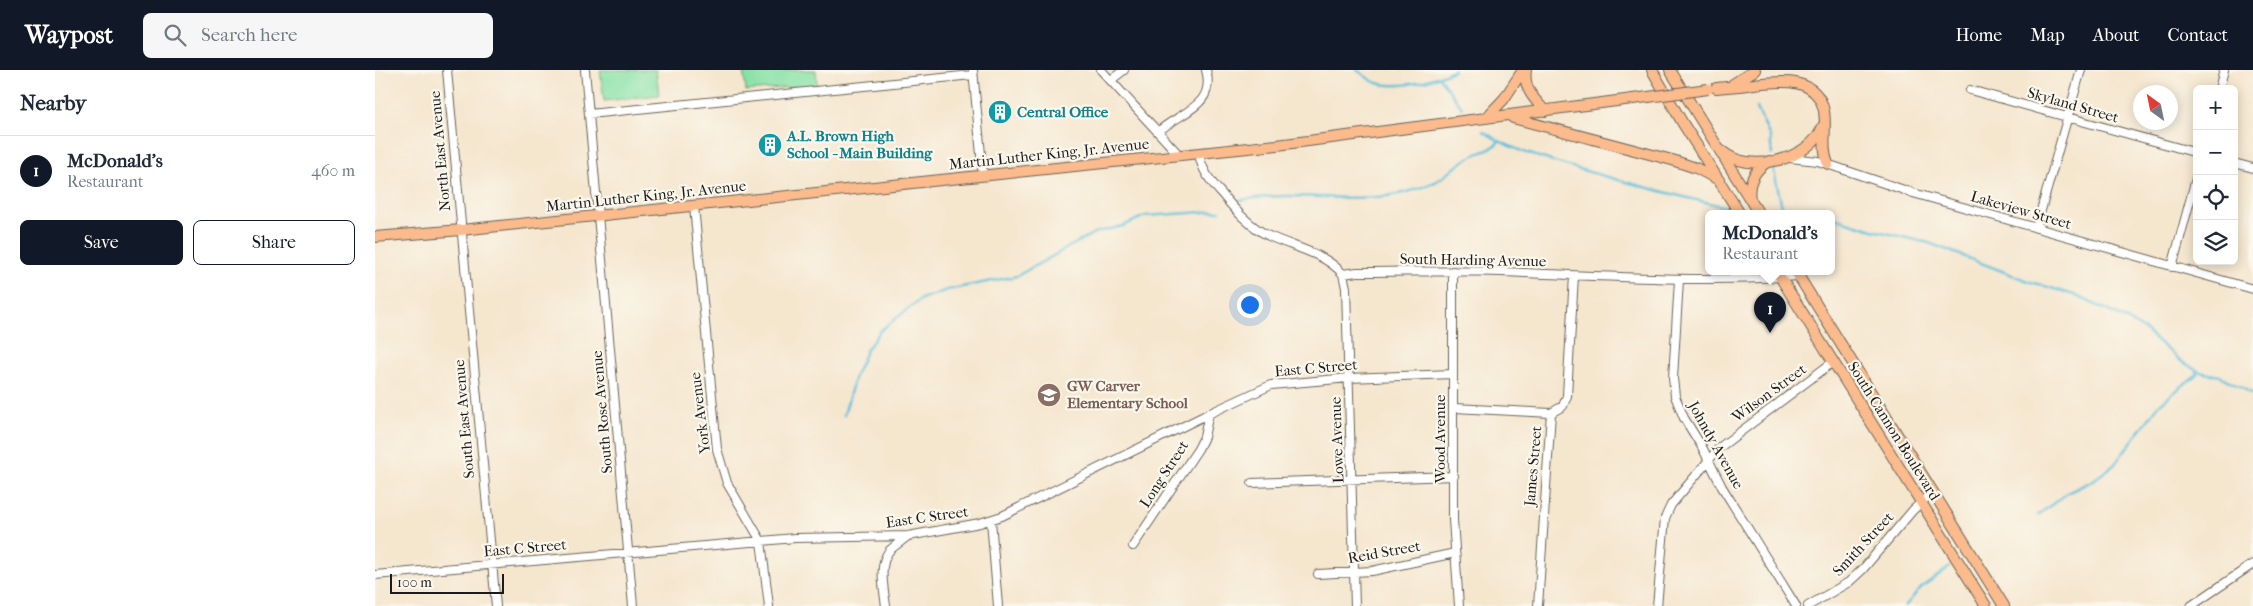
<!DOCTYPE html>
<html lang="en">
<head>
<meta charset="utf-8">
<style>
	:root { --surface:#fff; --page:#f6f6f7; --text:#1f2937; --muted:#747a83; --line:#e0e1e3; --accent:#111827 }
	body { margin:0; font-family:"IM FELL French Canon",serif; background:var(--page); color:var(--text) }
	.controls { position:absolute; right:15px; top:15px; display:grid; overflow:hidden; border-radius:8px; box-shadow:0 2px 12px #0003 }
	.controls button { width:45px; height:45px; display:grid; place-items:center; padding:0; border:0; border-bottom:1px solid var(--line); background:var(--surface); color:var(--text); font:25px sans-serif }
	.compass { position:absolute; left:1758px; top:15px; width:45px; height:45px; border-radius:50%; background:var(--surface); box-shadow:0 2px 12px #0003; rotate:327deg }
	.scale { position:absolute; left:15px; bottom:12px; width:114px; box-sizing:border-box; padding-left:5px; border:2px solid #1c1c1c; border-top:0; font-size:14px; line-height:18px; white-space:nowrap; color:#1c1c1c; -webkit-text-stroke:4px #fbf7ec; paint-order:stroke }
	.you { position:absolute; left:874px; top:234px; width:18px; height:18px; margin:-12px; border:4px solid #fff; border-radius:50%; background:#1a73e8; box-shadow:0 0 0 8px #1a73e833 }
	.badge { display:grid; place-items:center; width:32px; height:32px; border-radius:50%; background:var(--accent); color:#fff; font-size:16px; font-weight:700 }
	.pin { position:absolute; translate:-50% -41px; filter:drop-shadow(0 1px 2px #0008) }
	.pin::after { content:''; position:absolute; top:26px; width:18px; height:15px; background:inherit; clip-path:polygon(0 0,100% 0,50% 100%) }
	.popup { position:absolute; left:1330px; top:140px; width:130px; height:65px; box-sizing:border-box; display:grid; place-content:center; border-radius:8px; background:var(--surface); filter:drop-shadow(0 1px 4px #0005); font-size:16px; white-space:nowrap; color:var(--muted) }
	.popup b { font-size:19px; color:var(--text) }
	.popup::after { content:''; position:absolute; left:50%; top:100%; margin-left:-10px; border:10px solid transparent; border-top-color:var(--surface) }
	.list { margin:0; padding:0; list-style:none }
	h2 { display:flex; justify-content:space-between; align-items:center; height:65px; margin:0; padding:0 20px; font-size:21px }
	h2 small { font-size:16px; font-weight:400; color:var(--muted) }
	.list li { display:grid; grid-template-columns:32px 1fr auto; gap:15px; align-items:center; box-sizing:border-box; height:70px; padding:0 20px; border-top:1px solid var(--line) }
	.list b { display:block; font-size:19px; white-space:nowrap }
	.list p { margin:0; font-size:16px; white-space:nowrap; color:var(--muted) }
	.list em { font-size:16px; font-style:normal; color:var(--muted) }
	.actions { display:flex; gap:10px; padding:15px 20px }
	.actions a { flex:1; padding:11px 0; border:1px solid var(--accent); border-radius:8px; text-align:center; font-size:18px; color:var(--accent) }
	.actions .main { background:var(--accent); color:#fff }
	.icon { flex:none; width:28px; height:28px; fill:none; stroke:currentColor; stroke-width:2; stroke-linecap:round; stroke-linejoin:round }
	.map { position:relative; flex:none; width:1878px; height:536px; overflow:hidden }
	header { display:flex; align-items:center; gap:30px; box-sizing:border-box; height:70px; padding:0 25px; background:var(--accent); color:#fff }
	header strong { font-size:24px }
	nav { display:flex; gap:28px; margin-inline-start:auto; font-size:18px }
	.search { width:350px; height:45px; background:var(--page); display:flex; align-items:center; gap:12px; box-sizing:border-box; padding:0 18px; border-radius:8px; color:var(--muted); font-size:19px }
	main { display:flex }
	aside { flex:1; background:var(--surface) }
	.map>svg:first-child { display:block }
	.green { fill:#88e2a7; stroke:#527f62 }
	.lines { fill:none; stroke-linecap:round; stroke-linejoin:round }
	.stream { stroke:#5cbfda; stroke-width:2.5 }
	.minor-casing { stroke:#68635a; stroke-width:10 }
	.major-casing { stroke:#68635a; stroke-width:12 }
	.minor { stroke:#fff; stroke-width:8 }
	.major { stroke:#fbbb8c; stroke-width:10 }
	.major-bridge-casing { stroke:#68635a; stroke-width:12; stroke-linecap:butt }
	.major-bridge { stroke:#fbbb8c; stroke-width:10 }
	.labels { text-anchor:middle; stroke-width:4.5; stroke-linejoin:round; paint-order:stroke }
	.street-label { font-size:15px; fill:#1c1c1c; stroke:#fbf7ec }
	.culture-label { font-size:15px; font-weight:bold; fill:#0d838f; stroke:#fbf7ec; text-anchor:start }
	.education-label { font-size:15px; font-weight:bold; fill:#785e54; stroke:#fbf7ec; text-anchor:start }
</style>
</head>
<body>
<header>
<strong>Waypost</strong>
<div class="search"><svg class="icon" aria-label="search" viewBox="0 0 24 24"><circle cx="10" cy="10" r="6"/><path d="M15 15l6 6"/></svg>Search here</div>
<nav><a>Home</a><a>Map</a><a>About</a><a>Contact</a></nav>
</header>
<main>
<aside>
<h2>Nearby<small></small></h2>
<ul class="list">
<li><span class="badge">1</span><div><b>McDonald's</b><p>Restaurant</p></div><em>460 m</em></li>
</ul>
<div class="actions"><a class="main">Save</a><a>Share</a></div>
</aside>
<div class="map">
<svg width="1878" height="536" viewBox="0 0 1878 536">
	<rect width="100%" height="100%" fill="#fbf7ec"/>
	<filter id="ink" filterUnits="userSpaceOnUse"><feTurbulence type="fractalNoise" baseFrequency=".02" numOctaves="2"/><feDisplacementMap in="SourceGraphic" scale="10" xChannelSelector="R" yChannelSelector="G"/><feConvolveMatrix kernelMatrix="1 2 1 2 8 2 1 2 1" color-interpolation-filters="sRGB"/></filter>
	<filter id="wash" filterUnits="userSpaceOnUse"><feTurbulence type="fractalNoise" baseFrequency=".0096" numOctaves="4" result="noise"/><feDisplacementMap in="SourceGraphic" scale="20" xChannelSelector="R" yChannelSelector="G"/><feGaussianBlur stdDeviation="1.12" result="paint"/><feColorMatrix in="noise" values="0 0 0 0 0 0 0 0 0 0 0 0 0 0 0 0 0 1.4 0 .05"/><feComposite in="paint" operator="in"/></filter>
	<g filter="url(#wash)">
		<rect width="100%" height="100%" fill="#f5e6ce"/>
		<path class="green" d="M225 0H281L284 25 229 31Z
			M368 0H441L442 15 371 21Z"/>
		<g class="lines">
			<path class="stream" d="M982 0C988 4 995 11 1002 13 1025 20 1058 10 1079 0
				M1064 7 1087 38
				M1382 38 1395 67 1397 84
				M1108 61C1139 82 1165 87 1200 98 1250 112 1301 126 1352 137
				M1398 97 1408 141
				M862 131C929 116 991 143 1058 113 1071 107 1080 96 1092 89 1102 82 1118 81 1124 71
				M1395 141 1448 144
				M1456 147 1498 160 1554 173 1653 211 1699 225 1741 244 1768 259 1806 291 1825 302 1845 306 1878 324
				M469 345 480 306 492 279 506 260 546 229 572 220 642 206 719 163 748 156 770 146 845 141
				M1663 445 1692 423 1717 411 1739 395 1785 334 1822 304V300
				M1530 536 1548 516 1575 497"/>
		</g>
	</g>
	<g filter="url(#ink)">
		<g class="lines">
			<g class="minor-casing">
				<path id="minor" d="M72 0 121 536
					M210 0 258 536
					M598 0 608 106
					M726 0 805 86
					M736 10 749 0
					M1844 19 1849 0
					M1595 20 1822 83
					M214 44 597 5
					M784 61C807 41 841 36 831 0
					M824 84C827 100 835 111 846 123 860 140 874 156 894 166 920 178 948 182 968 204L982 202C1030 202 1079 200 1127 202 1226 206 1324 213 1423 206
					M1415 88 1443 91 1538 123 1878 219
					M1859 93 1878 98
					M319 136 342 379 352 413 386 471 394 536
					M1661 158 1706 0
					M1797 197 1822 105
					M1078 201V450L1084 536
					M968 204 971 218 980 536
					M1304 210 1298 308 1300 326 1309 348 1327 377 1347 417 1421 536
					M1079 338 1176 343 1188 336 1192 326 1193 307 1199 206
					M877 413 1079 406
					M616 450 623 536
					M758 476 823 379 829 367 834 343
					M943 504 997 501 1080 483
					M0 505 420 468 533 466 605 453 627 446 829 346 896 315 974 308 1078 304
					M511 536C509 520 503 495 514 481 519 476 527 471 533 466
					M1163 536 1176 343
					M1282 536 1290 448 1296 435 1344 378 1458 292
					M1433 536 1474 512 1488 499 1538 440 1558 422
					M1816 536 1878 494"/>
			</g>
			<g class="major-casing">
				<path id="major" d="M1151 0C1148 18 1159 29 1170 41
					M1277 0 1307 52 1365 144
					M1295 0 1384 144
					M1358 14 1380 0
					M1341 18C1353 17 1366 16 1379 14 1405 11 1442 6 1449 41 1452 59 1446 77 1453 94
					M1111 48 1129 29 1148 0
					M1138 48 1297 90 1321 98 1344 110
					M1347 81C1374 105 1436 90 1448 56
					M1375 129C1372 113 1380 99 1394 91
					M0 167 86 160 902 75 1273 27
					M1402 202 1611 536
					M1421 202 1629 536"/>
			</g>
			<use href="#minor" class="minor"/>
			<use href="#major" class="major"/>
			<g class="major-bridge-casing">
				<path id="major-bridge" d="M1273 27 1333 19"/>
			</g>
			<use href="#major-bridge" class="major-bridge"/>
		</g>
	</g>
	<defs>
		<g id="building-disc" transform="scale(1.25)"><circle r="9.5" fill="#0f9aa8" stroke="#fbf7ec"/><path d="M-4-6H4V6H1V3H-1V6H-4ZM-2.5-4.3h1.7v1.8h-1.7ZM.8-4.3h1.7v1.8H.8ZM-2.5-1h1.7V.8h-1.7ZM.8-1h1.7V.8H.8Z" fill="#fff"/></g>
		<g id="school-disc" transform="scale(1.25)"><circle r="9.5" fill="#8d6e63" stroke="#fbf7ec"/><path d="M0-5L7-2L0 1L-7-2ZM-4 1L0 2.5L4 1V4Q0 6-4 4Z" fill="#fff"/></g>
	</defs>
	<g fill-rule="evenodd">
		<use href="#building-disc" x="625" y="42"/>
		<use href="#building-disc" x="395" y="75"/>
		<use href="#school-disc" x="674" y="325"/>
	</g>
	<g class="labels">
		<g class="street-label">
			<text transform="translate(1698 35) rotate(16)" y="5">Skyland Street</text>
			<text transform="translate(65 81) rotate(-95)" y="5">North East Avenue</text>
			<text transform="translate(674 84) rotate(-6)" y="5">Martin Luther King, Jr. Avenue</text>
			<text transform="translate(271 126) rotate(-6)" y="5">Martin Luther King, Jr. Avenue</text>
			<text transform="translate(1646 140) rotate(16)" y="5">Lakeview Street</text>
			<text transform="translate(1098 190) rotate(1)" y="5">South Harding Avenue</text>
			<text transform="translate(941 298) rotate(-5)" y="5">East C Street</text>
			<text transform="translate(1394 323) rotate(-36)" y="5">Wilson Street</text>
			<text transform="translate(227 342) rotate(-95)" y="5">South Rose Avenue</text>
			<text transform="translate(325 343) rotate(-97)" y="5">York Avenue</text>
			<text transform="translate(89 349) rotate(-95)" y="5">South East Avenue</text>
			<text transform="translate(1519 361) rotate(58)" y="5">South Cannon Boulevard</text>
			<text transform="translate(1065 369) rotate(-90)" y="5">Wood Avenue</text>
			<text transform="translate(962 370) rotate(-92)" y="5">Lowe Avenue</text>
			<text transform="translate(1341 375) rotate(61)" y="5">Johndy Avenue</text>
			<text transform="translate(1158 396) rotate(-85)" y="5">James Street</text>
			<text transform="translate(789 404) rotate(-57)" y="5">Long Street</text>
			<text transform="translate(552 447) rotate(-8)" y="5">East C Street</text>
			<text transform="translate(1488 474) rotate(-47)" y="5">Smith Street</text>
			<text transform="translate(150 478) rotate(-5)" y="5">East C Street</text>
			<text transform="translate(1009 482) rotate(-10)" y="5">Reid Street</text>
		</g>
		<g class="culture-label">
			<text x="642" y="47">Central Office</text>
			<text x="412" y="71">A.L. Brown High<tspan x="412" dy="17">School - Main Building</tspan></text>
		</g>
		<g class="education-label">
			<text x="692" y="321">GW Carver<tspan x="692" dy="17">Elementary School</tspan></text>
		</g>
	</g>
</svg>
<div class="controls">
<button>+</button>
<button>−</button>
<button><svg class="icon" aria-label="locate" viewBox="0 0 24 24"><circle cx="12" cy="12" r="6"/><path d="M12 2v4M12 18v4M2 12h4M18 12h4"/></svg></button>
<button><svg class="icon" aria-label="layers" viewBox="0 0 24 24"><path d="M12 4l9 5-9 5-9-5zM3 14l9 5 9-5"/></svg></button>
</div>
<svg class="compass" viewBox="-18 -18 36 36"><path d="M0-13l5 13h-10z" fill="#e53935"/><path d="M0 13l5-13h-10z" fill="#747a83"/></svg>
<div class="scale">100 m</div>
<div class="you"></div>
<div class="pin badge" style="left:1395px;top:263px">1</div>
<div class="popup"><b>McDonald's</b>Restaurant</div>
</div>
</main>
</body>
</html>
